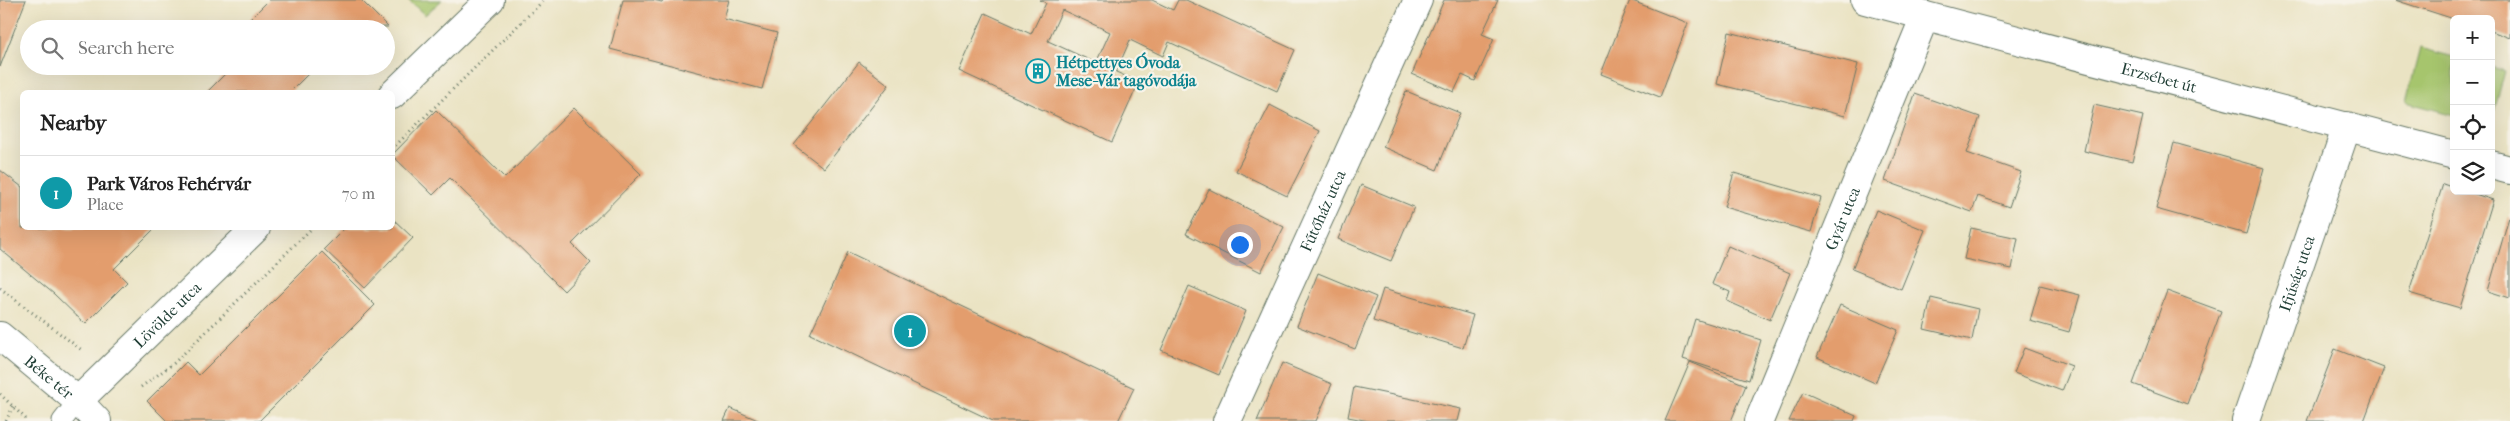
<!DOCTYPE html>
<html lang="en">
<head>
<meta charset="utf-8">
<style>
	:root { --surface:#fff; --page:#f2f2f2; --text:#222; --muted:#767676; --line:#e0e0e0; --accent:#7c3aed }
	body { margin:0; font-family:"IM FELL French Canon",serif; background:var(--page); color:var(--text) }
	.controls { position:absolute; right:15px; top:15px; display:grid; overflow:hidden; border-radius:8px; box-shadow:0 5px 20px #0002 }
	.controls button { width:45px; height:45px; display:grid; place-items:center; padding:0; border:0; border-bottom:1px solid var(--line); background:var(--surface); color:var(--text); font:25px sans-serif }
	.you { position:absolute; left:1239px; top:244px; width:18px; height:18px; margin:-12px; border:4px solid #fff; border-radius:50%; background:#1a73e8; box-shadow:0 0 0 8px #1a73e833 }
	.badge { display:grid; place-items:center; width:32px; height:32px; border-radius:50%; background:var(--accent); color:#fff; font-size:16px; font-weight:700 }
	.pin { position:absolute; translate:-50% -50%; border:2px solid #fff; box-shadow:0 1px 5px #0006 }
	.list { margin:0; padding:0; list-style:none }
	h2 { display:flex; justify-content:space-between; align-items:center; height:65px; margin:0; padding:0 20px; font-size:21px }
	h2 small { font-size:16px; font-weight:400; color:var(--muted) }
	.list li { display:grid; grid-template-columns:32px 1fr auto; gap:15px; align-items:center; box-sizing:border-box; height:75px; padding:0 20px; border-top:1px solid var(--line) }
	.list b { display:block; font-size:19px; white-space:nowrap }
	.list p { margin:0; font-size:16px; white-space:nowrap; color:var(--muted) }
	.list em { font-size:16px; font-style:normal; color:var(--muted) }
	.icon { flex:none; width:28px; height:28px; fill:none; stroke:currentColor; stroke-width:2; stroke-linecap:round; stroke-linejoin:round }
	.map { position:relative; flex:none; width:2510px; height:421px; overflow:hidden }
	.search { position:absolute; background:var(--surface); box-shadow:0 5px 20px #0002; left:20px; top:20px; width:375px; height:55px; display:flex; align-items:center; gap:12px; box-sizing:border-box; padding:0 18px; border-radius:28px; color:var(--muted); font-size:19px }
	.panel { position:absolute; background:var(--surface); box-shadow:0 5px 20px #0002; left:20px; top:90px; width:375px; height:140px; border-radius:8px }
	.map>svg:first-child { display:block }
	.green { fill:#a6c56d; stroke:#628150 }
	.building { fill:#e39d6d; fill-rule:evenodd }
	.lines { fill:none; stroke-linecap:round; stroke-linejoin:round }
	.service-casing { stroke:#676; stroke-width:21 }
	.minor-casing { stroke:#676; stroke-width:30 }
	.tertiary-casing { stroke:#676; stroke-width:30 }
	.path { stroke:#676; stroke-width:3; stroke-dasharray:1 4; stroke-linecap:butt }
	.service { stroke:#fff; stroke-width:19 }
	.minor { stroke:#fff; stroke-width:28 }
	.tertiary { stroke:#fff; stroke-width:28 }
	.labels { text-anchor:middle; stroke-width:4.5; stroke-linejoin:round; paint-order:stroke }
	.culture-label { font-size:16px; font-weight:bold; fill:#0d838f; stroke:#f7f3e8; text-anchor:start }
	.street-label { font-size:16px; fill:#1f3d34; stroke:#f7f3e8 }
</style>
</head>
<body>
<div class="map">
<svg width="2510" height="421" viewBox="0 0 2510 421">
	<rect width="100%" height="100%" fill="#f7f3e8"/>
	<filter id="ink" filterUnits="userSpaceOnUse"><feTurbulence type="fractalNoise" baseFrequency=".02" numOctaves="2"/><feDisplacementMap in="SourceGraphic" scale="10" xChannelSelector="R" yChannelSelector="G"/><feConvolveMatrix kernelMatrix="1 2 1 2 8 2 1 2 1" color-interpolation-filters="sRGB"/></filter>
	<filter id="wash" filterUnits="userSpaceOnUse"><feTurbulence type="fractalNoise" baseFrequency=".0096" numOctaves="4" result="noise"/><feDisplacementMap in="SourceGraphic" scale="20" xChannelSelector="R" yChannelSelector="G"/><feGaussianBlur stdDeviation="1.12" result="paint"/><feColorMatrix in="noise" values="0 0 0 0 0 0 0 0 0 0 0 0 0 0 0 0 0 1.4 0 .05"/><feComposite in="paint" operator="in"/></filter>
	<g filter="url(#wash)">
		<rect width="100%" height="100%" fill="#eae3c3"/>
		<path class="green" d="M408 0H442L425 15Z
			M2420 48 2454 57V115L2406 102Z
			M2491 67 2505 71 2491 123Z"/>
		<g id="blocks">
			<path class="building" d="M0 0H26L0 67Z
				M269 0H361L388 27 240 29Z
				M623 0H653L662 2 663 0H729L724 19 777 33 762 89 610 49Z
				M1040 0H1152L1173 10 1178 0H1186L1295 50 1277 91 1169 42 1163 56 1130 40 1116 72 1139 82 1112 142 959 71 985 13 1031 34 1046 3ZM1062 10 1110 32 1096 63 1048 41Z
				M1444 0H1498L1482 34 1494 39 1475 81 1462 75 1454 92 1412 74Z
				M1630 0 1688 23 1660 97 1601 74Z
				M2395 0H2510V38L2491 31V19H2454Z
				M1729 32 1858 64 1845 116 1717 84Z
				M859 62 889 85 824 168 794 145Z
				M233 66H316L290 92H207Z
				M1406 91 1460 113 1437 170 1383 147Z
				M1915 94 1980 117 1967 153 2021 172 2009 207 1978 196 1972 212 1885 181Z
				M1270 105 1320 131 1287 196 1236 171Z
				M2094 105 2143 116 2132 162 2084 151Z
				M574 108 641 174 572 244 591 263 564 291 450 178 433 195 392 155 436 110 505 178Z
				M2174 143 2264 168 2246 234 2156 209Z
				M0 170 22 187V228H155L114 269 127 282 85 324 54 294 0 249Z
				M1734 173 1821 198 1811 232 1724 207Z
				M2443 184 2454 188V191H2466L2493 200 2460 308 2409 293Z
				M1361 185 1414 207 1391 261 1338 239Z
				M1209 189 1284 227 1261 272 1186 234Z
				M1876 210 1925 230 1901 289 1852 269Z
				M2509 217H2510V298L2488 291Z
				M392 218 413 238 365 288 324 249 345 228H392Z
				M1971 228 2018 238 2012 269 1964 259Z
				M1728 246 1790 273 1770 320 1727 301 1730 292 1712 284Z
				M322 252 375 305 259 421H167L147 401 186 362 199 375Z
				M848 252 1134 388 1118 421H993L810 334Z
				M1318 273 1376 297 1355 349 1297 326Z
				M2040 285 2080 295 2069 332 2030 321Z
				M1189 286 1246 311 1219 375 1161 350Z
				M1383 289 1473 315 1463 348 1373 321Z
				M2167 291 2221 311 2187 404 2133 384Z
				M1931 298 1978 309 1972 340 1924 329Z
				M1840 305 1898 330 1875 383 1817 357Z
				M1695 319 1761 340 1749 380 1683 359Z
				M2024 348 2072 366 2062 391 2014 373Z
				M2335 349 2384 368 2364 421H2307Z
				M1690 362 1746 385 1731 421H1665Z
				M1282 363 1332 384 1316 421H1257Z
				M1354 387 1461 409 1458 421H1369L1348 417Z
				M1803 392 1856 416 1854 421H1789Z
				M730 408 760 421H724Z"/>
		</g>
	</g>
	<g filter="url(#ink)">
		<use href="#blocks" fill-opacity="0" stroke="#676" stroke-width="1"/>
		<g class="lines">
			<g class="service-casing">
				<path id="service" d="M62 421 78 401"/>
			</g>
			<g class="minor-casing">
				<g id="minor">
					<path id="s1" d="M1865 0 2454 155"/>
					<path d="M392 95 490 0"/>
					<path d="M2491 165 2510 170"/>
					<path id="s2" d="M78 401 256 228"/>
					<path id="s3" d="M1227 421 1418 0"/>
					<path id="s4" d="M1759 421 1925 16"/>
					<path id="s5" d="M2246 421 2347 126"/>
				</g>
			</g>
			<g class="tertiary-casing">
				<g id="tertiary">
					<path id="s6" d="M0 336 78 401 97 421"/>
				</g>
			</g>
			<path class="path" d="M392 149 544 0
				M0 288 83 351
				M141 387 174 363 312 228
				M0 394 28 421
				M6 421 13 406"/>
			<use href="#service" class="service"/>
			<use href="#minor" class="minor"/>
			<use href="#tertiary" class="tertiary"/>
		</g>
	</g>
	<defs>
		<g id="building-ring" transform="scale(1.25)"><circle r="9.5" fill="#f7f3e8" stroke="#0f9aa8" stroke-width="1.5"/><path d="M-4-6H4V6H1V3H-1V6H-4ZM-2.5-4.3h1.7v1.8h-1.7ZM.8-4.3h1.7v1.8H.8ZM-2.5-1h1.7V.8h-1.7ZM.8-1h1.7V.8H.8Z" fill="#0f9aa8"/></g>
	</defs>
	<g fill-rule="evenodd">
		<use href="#building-ring" x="1038" y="71"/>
	</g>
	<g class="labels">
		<g class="culture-label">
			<text x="1056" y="68">Hétpettyes Óvoda<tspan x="1056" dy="18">Mese-Vár tagóvodája</tspan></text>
		</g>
		<g class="street-label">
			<text dy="6" stroke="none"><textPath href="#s1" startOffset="304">Erzsébet út</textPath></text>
			<text dy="6" stroke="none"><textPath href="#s3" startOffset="231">Fűtőház utca</textPath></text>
			<text dy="6" stroke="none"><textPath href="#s4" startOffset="219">Gyár utca</textPath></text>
			<text dy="6" stroke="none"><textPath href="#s5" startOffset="156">Ifjúság utca</textPath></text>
			<text dy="6" stroke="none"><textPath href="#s2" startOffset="124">Lövölde utca</textPath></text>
			<text dy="6" stroke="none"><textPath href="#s6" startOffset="64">Béke tér</textPath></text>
		</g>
	</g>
</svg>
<div class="controls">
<button>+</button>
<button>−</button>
<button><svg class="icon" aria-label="locate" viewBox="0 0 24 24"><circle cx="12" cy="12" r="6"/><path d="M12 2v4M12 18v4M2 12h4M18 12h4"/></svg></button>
<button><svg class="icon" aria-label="layers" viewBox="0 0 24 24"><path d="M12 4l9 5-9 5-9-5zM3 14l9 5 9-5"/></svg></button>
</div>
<div class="you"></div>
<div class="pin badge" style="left:910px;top:331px;background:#0f9aa8">1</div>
<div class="search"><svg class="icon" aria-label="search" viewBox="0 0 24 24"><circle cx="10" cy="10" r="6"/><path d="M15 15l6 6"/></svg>Search here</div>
<section class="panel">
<h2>Nearby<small></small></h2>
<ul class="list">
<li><span class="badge" style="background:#0f9aa8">1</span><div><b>Park Város Fehérvár</b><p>Place</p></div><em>70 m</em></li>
</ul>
</section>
</div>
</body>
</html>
